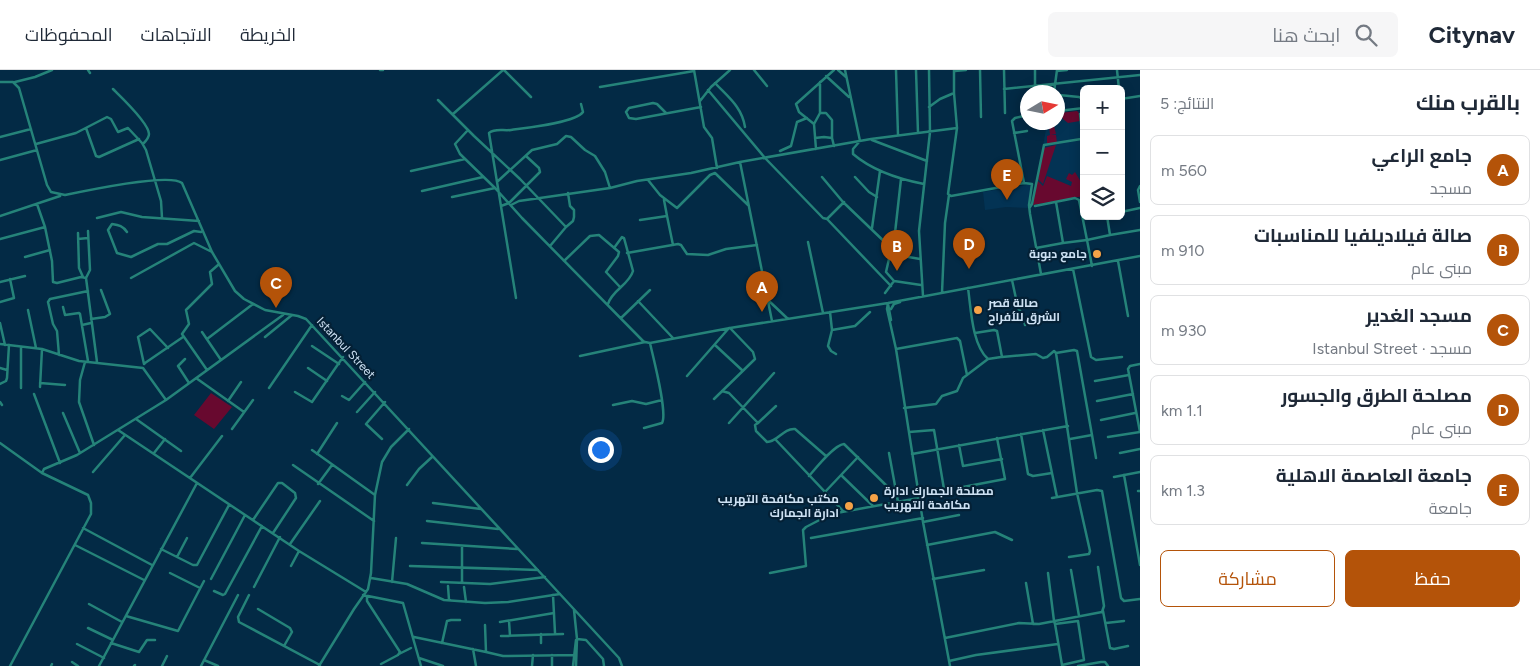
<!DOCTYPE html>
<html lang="ar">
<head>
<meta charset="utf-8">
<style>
	:root { --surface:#fff; --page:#f6f6f7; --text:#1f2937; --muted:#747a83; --line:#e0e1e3; --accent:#b45309 }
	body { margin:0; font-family:Figtree,Cairo,sans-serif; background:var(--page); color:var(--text); direction:rtl }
	.controls { position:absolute; right:15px; top:15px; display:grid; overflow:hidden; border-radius:8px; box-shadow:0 2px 12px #0003 }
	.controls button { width:45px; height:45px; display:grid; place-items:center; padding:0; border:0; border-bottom:1px solid var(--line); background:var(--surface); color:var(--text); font:25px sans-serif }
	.compass { position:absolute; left:1020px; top:15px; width:45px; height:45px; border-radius:50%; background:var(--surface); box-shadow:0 2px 12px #0003; rotate:80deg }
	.you { position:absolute; left:600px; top:379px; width:18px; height:18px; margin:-12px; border:4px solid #fff; border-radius:50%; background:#1a73e8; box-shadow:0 0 0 8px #1a73e833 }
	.badge { display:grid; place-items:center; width:32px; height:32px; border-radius:50%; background:var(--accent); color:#fff; font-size:16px; font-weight:700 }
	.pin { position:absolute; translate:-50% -41px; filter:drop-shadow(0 1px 2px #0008) }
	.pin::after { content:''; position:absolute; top:26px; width:18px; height:15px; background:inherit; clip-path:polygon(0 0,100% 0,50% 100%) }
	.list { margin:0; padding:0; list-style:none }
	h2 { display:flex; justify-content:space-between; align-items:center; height:65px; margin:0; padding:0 20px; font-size:21px }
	h2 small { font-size:16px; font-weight:400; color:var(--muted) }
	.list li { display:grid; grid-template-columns:32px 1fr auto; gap:15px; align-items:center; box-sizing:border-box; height:70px; margin:0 10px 10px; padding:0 10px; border:1px solid var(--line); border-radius:8px }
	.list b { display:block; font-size:19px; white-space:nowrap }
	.list p { margin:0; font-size:16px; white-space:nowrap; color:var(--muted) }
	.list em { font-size:16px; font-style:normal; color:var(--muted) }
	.actions { display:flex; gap:10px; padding:15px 20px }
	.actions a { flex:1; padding:11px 0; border:1px solid var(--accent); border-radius:8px; text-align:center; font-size:18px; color:var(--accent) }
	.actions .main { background:var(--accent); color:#fff }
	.icon { flex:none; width:28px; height:28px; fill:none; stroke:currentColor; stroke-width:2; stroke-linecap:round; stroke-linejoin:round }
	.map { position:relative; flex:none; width:1140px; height:596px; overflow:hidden; direction:ltr }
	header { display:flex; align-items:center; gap:30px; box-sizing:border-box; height:70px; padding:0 25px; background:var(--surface); border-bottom:1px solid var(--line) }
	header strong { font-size:24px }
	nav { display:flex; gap:28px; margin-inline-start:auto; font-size:18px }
	.search { width:350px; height:45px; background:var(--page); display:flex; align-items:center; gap:12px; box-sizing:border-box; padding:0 18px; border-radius:8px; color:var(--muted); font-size:19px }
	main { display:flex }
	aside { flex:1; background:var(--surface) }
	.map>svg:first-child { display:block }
	.built { fill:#033354 }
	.green { fill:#68092f }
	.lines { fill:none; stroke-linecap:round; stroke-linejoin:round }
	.minor { stroke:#258379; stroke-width:2.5 }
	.poi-dot { fill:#f6a247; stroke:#042035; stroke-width:2 }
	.labels { text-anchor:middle; stroke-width:4.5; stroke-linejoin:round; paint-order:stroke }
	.poi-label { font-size:12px; font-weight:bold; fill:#cde1f3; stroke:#042035; text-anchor:end }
	.street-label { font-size:12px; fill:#cde1f3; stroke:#042035 }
</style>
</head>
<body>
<header>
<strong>Citynav</strong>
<div class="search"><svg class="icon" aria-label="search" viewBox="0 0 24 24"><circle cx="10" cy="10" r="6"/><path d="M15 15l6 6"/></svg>ابحث هنا</div>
<nav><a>الخريطة</a><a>الاتجاهات</a><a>المحفوظات</a></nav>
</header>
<main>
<aside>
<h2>بالقرب منك<small>النتائج: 5</small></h2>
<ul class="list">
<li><span class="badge">A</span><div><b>جامع الراعي</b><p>مسجد</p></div><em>560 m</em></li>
<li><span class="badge">B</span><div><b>صالة فيلاديلفيا للمناسبات</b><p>مبنى عام</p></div><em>910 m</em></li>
<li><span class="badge">C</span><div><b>مسجد الغدير</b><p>مسجد · Istanbul Street</p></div><em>930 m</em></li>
<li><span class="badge">D</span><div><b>مصلحة الطرق والجسور</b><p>مبنى عام</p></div><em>1.1 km</em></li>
<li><span class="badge">E</span><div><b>جامعة العاصمة الاهلية</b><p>جامعة</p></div><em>1.3 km</em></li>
</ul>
<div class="actions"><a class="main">حفظ</a><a>مشاركة</a></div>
</aside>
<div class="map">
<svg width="1140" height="596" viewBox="0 0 1140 596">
	<rect width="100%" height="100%" fill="#032a45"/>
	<path class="built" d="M1084 40V126L1033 135 1047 53 1058 52V44Z
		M1026 115H1031L1029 138 1006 137 985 140 983 122Z"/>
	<path class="green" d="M1077 41 1079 43 1080 51 1068 53 1063 49 1060 43Z
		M1049 56H1054L1056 64 1051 65H1056L1057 73 1047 74V66L1050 65Z
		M1056 75 1043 114 1038 109 1044 78Z
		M1075 102 1084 117V126L1033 135 1037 110 1043 116 1047 106 1071 116 1072 112 1066 109 1069 103 1072 105Z
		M211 323 232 337 214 359 194 345Z"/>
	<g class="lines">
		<path class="minor" d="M88 0 90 3
			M380 0H383
			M504 0 531 27
			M694 0 704 57 712 68 717 98
			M754 0 767 16
			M838 0 846 7
			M845 0 860 71 853 79V84C873 101 898 109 924 114
			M896 0 898 65
			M916 0 918 63
			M954 0V23L957 58 948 124 951 126 1024 113 1032 114 1029 135 1030 144 1041 204
			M980 0 981 47
			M1004 0 1005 43
			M1117 0 1119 19
			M955 1 966 0
			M1057 1 1067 0
			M826 6 849 27
			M0 12H13L19 18 47 115 51 122 65 125C84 121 170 103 182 113L212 182 235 221 244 229 265 240 298 246 306 249 619 588 622 596
			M15 12 35 7 52 0
			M715 13C728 27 742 37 745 57
			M600 17 694 1
			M113 19C121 27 149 53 149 64 149 68 146 71 143 74
			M1004 19 1140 5
			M708 20 765 88 823 148 827 149 844 132
			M1035 22V0
			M1054 22 1057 0
			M1059 25 1079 27 1084 30
			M1121 29 1140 26
			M438 30 474 66 520 109 566 157 550 176
			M700 31 711 17 730 0
			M929 37 940 29 954 23
			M1058 41 1084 38
			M666 43 657 34 653 33 629 38 626 42 629 48 636 49 701 37
			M820 43H826L832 50V68L834 76
			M453 44 503 0
			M1080 44 1083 70
			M814 54 799 42 796 34 834 0
			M86 58 96 86 99 87 139 69
			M468 60 455 74 460 84 495 118 522 148 644 272
			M1014 63 1027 61
			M0 67 31 59
			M815 68 824 67 832 68
			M872 70 927 91
			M36 74 76 63 107 47 111 49 118 62 128 58 142 73 146 80 161 131 162 148
			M816 79 814 54 820 43V12
			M780 81 791 76 797 52 807 48
			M0 90 37 80
			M740 92 772 251
			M411 101 465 89
			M822 107 843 132 891 178
			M855 107 869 122 877 127
			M901 109 895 163 886 202 894 211 921 215
			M648 110 660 125 677 138 710 105 715 103 748 135
			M498 111 532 80 557 74 566 66 571 67 585 80 595 86 605 102 610 118
			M1024 113 1012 51 1015 48 1028 45
			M1140 116 1138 120 1140 132
			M422 121 483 107
			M452 127 495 118
			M664 130 667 146
			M1056 132 1063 173
			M511 135 519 131 610 118 637 111 691 103 740 92 871 69 957 58
			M501 136 509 133 540 102 539 98 526 86
			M1035 136 1075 128 1079 130 1087 170 1110 165 1107 146
			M1030 137 1032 134 1044 75 1081 69 1084 71
			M1121 142 1140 138
			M0 146 60 126
			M97 148 121 142 142 147 199 151
			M827 149 891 216
			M640 150 667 146 673 175
			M45 157 52 191 53 212 57 213 81 207 86 208
			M566 157 573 151 574 147V140L570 136 568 123
			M872 158 880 101
			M88 161 90 200 86 208 97 292
			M127 162C123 156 119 155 112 154L108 160 117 183 131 187 158 174H167L194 161 201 162
			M78 163 79 198 83 207
			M1110 165 1140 160
			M0 169 45 157 37 134
			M78 169 88 168
			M808 172 823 243
			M1036 178 1063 173 1087 170 1092 196
			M627 183 678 174 681 175 687 184 708 185 726 179 757 175
			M903 186 920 189
			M25 187 50 180
			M564 191 590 166 599 165 619 182 618 186 606 202 620 217
			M1118 191 1128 246
			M1073 199 1091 287 1096 290 1122 287
			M131 208 194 173 212 182
			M1012 210 1018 238 1023 245 1025 255
			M0 212 25 206
			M968 218C971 239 972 275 988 289L1001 287
			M885 223 894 211
			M942 223 945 153 949 125
			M923 226 919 161 930 62 929 0
			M516 228 489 63C495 58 503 61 511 60 525 58 575 53 583 42L581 34
			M638 231 673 268
			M769 231 788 249
			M0 232 14 228 10 209
			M888 233 887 239 896 279 923 452 950 596
			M608 234C612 220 629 215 633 201L624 168 622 167 614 178
			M888 234 891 250
			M63 237 65 245 79 243 80 244 88 291
			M891 239 894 234 900 232
			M28 240 36 278
			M830 242 832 260 828 276 831 281 836 284
			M621 248 650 220
			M91 249 105 247 110 244 101 220
			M0 253 5 275
			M82 255 91 253
			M832 260 855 256 870 242
			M202 262 221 290
			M975 263 994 260 997 261 1002 287 1036 284 1043 288 1047 287 1054 281 1056 283 1074 280 1077 281 1092 365
			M265 267 292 245
			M207 269 253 234
			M0 274 42 279 79 291 143 298 166 330
			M715 275 743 301
			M312 276 339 294
			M168 278 150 259 138 267 144 294 145 293 183 267
			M896 279 957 268 960 271 967 305
			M1056 283 1077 423 1090 481 1089 484 1069 487
			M59 285 57 261 53 254 48 232 50 229 88 221
			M580 286 645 272 650 273 730 258 888 233 1140 186
			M185 289 178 296 189 313
			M85 292 80 310 79 332 94 375
			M0 298 7 300
			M308 298 327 311
			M207 300 182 264 189 254 186 240 212 214 210 202 218 195
			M687 306 729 258
			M196 308 244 342
			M1095 311 1129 305
			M40 313 65 315
			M0 314 6 311 7 308 9 275
			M40 317 42 279
			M21 318V277
			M269 318 312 255
			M722 321 729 323 758 353 776 336
			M295 322 312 332 343 287
			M34 324 60 393
			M342 326 349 330 365 312
			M714 329 755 289 753 282 730 258
			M228 331 241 312
			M1097 331 1133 324
			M0 332 2 335
			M613 335 632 331 646 334 662 330
			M904 338 936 334 942 326 957 321 963 308 988 289
			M357 342 375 322
			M63 343 80 383
			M136 349 181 381
			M1101 350 1135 343
			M729 353 774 303
			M758 353 755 355 756 361 767 372C778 372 783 358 795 359L826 386
			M644 358 662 353C668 343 653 287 650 273
			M232 359 253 330
			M118 360 299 481 366 522
			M1043 360 1057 427
			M909 362 934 360 944 419
			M1021 364 1028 404 1033 406 1052 403
			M1108 367 1140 362 1128 299 1130 296 1140 294
			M382 369 366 354 385 332
			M775 369 843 441
			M1070 369 1092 365 1096 388
			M0 373 42 403 88 425 91 433V444L10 596
			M959 375 963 396 1002 389
			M312 380 375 425
			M154 383 165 369
			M889 383 898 432
			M1120 383 1140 379
			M317 384 337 353
			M912 384 1068 356
			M293 395 374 451
			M93 402 125 365
			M42 403 44 399 77 385 166 330 283 245
			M841 405 873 436
			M1124 405 1140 495
			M809 406C816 398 834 375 844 374L895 424
			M1114 407 1140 402
			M190 408 222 366
			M318 414 332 395
			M407 415 419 399 432 387
			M963 417 1005 409 997 368
			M1138 421H1140
			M825 422 858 387
			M1052 428 1097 420 1102 421 1121 528 1124 531 1140 529
			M433 433 481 439
			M253 450 278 413H282L295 423 296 428 273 463
			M427 451 498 459
			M923 452 959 445
			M83 458 152 495
			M811 468 923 448
			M422 473 517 479
			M290 474 320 431
			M75 475 144 510
			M927 475 995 462 1012 470
			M161 479 193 495H197L229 435
			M177 487 187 468
			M291 496 299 481
			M410 496 538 500
			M1071 500 1079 546
			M170 503 200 518
			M770 503 806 496 803 460 806 457 831 444 919 428
			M1048 503 1054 551 1055 554 1062 595 1084 590 1078 551 1055 554
			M371 508 407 514 444 530 485 533 508 532 560 524
			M211 509 245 445
			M933 509 984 500
			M392 512 396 468
			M441 512 490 514 545 507
			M462 513V476
			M1026 513 1033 554
			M448 516 449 530
			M254 517 280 467
			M464 517 466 532
			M214 521 223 525 225 524 262 456
			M249 525 238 547 239 552 320 595
			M363 525 403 533 421 596
			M553 525 555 563
			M367 526V531L400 582 398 585 381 594
			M89 534 122 552
			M258 539 290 558 292 562 284 576
			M574 540 577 569 576 596
			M1103 541 1110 578 1114 579 1128 576
			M126 546 178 561 204 511
			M509 551 510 566
			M500 552 554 543
			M1106 553 1124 551
			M88 558 113 570
			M541 564V573
			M501 566 563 564
			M414 567 486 582 485 555
			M945 568 1019 553 1039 554 1102 542 1104 536 1098 497
			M577 569 586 570 603 589 604 596
			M111 573 139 582 147 570H155
			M442 573 447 551 451 550H460
			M77 574 104 588
			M473 579 476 596
			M486 582 503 586 576 585
			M399 584 411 578
			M552 585V596
			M419 588 443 596
			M204 590 218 596
			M949 591 976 585 1058 574
			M72 592 78 596
			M51 596 52 594
			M99 596 197 413
			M134 596 135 595
			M162 596 167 586
			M201 596 238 525
			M319 596 354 539 368 519 371 503 375 425 382 392 391 377 409 359
			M532 596 533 585
			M573 596 576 570
			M1078 596 1101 592H1105L1108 596"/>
	</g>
	<g class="poi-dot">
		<circle cx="1097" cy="184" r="5"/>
		<circle cx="978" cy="240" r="5"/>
		<circle cx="874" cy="428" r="5"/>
		<circle cx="849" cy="436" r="5"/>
	</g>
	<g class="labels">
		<g class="poi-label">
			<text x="1087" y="188">جامع دبوبة</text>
			<text x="988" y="237" text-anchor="start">صالة قصر<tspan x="988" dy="14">الشرق للأفراح</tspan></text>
			<text x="884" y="425" text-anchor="start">مصلحة الجمارك ادارة<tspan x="884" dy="14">مكافحة التهريب</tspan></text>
			<text x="839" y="433">مكتب مكافحة التهريب<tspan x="839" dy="14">ادارة الجمارك</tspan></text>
		</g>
		<g class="street-label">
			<text transform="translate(346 278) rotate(47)" y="4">Istanbul Street</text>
		</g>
	</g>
</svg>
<div class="controls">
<button>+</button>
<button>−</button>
<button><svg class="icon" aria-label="layers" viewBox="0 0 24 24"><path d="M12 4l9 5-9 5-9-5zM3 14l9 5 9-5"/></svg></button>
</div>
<svg class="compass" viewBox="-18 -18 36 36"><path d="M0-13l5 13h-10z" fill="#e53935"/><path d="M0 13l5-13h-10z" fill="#747a83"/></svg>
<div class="you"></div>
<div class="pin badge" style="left:762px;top:242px">A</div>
<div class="pin badge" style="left:897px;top:201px">B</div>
<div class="pin badge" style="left:276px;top:238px">C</div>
<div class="pin badge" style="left:969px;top:199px">D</div>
<div class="pin badge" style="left:1007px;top:130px">E</div>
</div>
</main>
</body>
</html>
